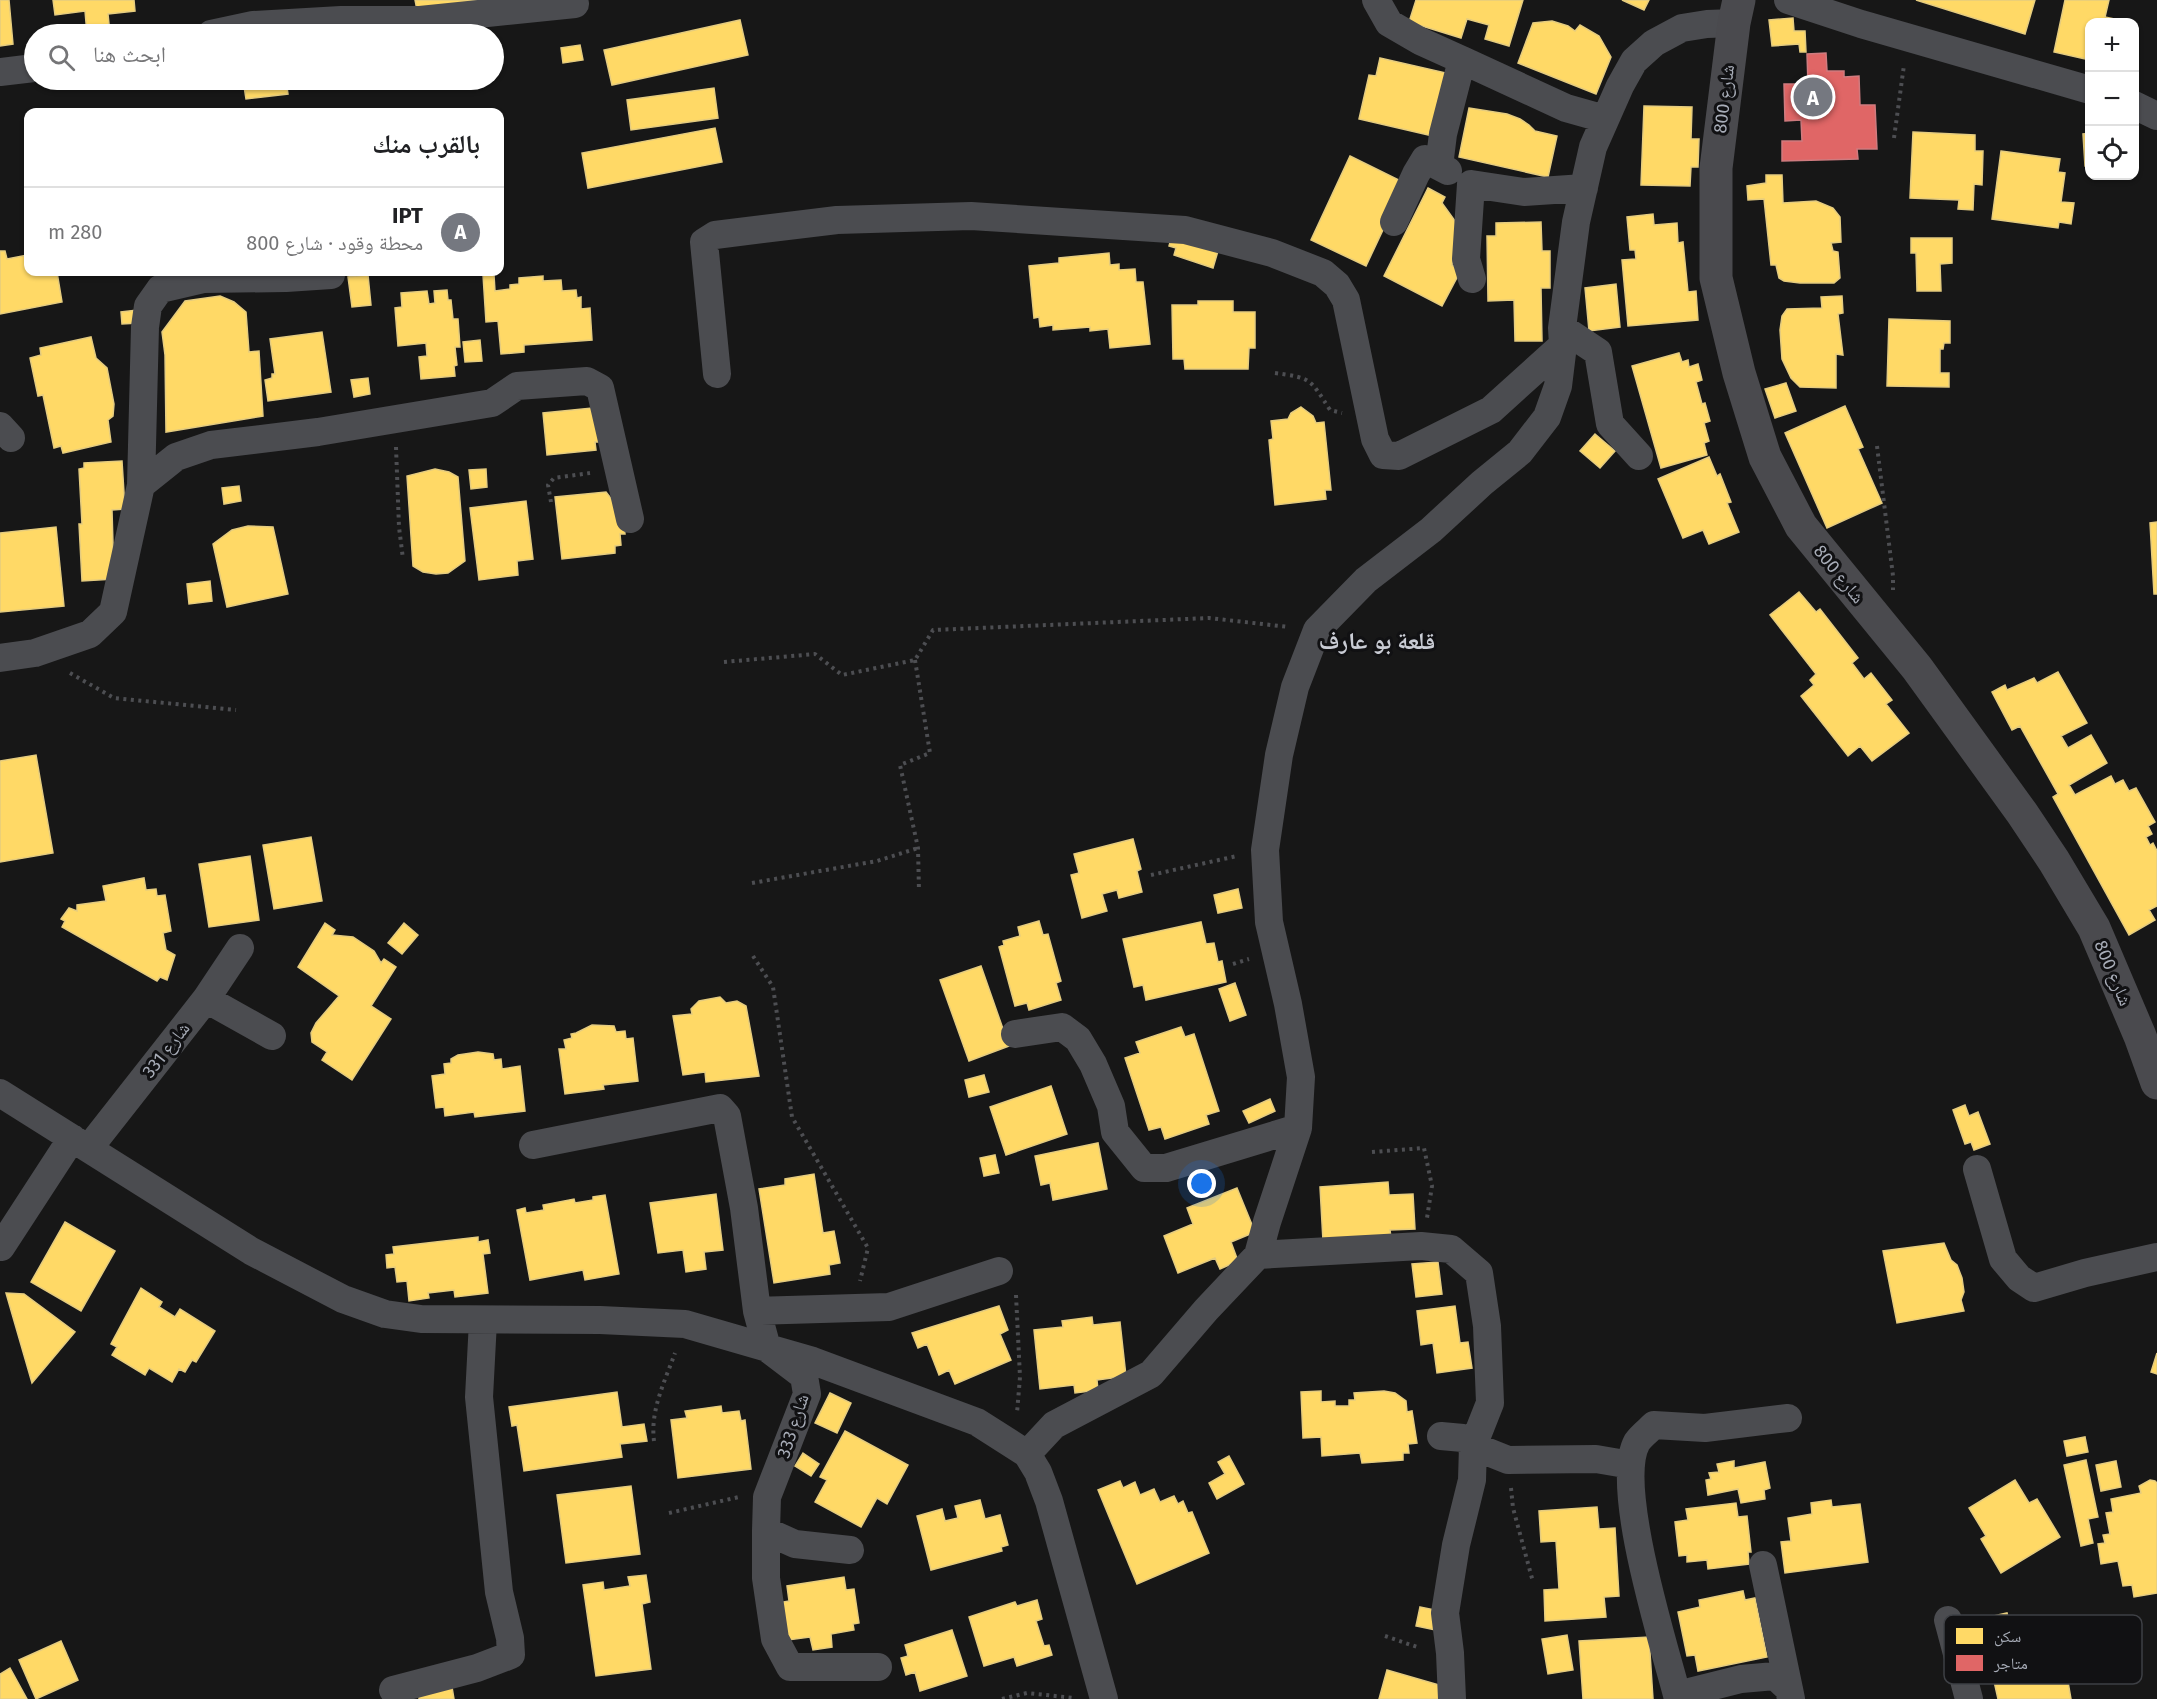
<!DOCTYPE html>
<html lang="ar">
<head>
<meta charset="utf-8">
<style>
	:root { --surface:#fff; --page:#f2f2f2; --text:#202124; --muted:#757577; --line:#e0e0e0; --accent:#757880 }
	body { margin:0; font-family:"Fira Sans","Noto Naskh Arabic",sans-serif; background:var(--page); color:var(--text); direction:rtl }
	.controls { position:absolute; right:18px; top:18px; display:grid; overflow:hidden; border-radius:12px; box-shadow:0 2px 4px #0004 }
	.controls button { width:54px; height:54px; display:grid; place-items:center; padding:0; border:0; border-bottom:2px solid var(--line); background:var(--surface); color:var(--text); font:30px sans-serif }
	.you { position:absolute; left:1202px; top:1184px; width:21px; height:21px; margin:-15px; border:4px solid #fff; border-radius:50%; background:#1a73e8; box-shadow:0 0 0 9px #1a73e833 }
	.badge { display:grid; place-items:center; width:39px; height:39px; border-radius:50%; background:var(--accent); color:#fff; font-size:20px; font-weight:700 }
	.pin { position:absolute; translate:-50% -50%; border:3px solid #fff; box-shadow:0 2px 6px #0006 }
	.list { margin:0; padding:0; list-style:none }
	h2 { display:flex; justify-content:space-between; align-items:center; height:78px; margin:0; padding:0 24px; font-size:26px }
	h2 small { font-size:20px; font-weight:400; color:var(--muted) }
	.list li { display:grid; grid-template-columns:39px 1fr auto; gap:18px; align-items:center; box-sizing:border-box; height:90px; padding:0 24px; border-top:2px solid var(--line) }
	.list b { display:block; font-size:22px; white-space:nowrap }
	.list p { margin:0; font-size:20px; white-space:nowrap; color:var(--muted) }
	.list em { font-size:20px; font-style:normal; color:var(--muted) }
	.icon { flex:none; width:33px; height:33px; fill:none; stroke:currentColor; stroke-width:2; stroke-linecap:round; stroke-linejoin:round }
	.map { position:relative; flex:none; width:2157px; height:1699px; overflow:hidden; direction:ltr }
	.search { position:absolute; background:var(--surface); box-shadow:0 2px 4px #0004; left:24px; top:24px; width:480px; height:66px; display:flex; align-items:center; gap:15px; box-sizing:border-box; padding:0 21px; border-radius:33px; color:var(--muted); font-size:22px }
	.panel { position:absolute; background:var(--surface); box-shadow:0 2px 4px #0004; left:24px; top:108px; width:480px; height:168px; border-radius:12px; direction:rtl }
	.map>svg:first-child { display:block }
	.homes { fill:#ffd966; stroke:#e5cc7f; stroke-width:1.5 }
	.shops { fill:#e06666; stroke:#cf7b7f; stroke-width:1.5 }
	.lines { fill:none; stroke-linecap:round; stroke-linejoin:round }
	.path { stroke:#4d4e52; stroke-width:4; stroke-dasharray:3 4.5; stroke-linecap:butt }
	.street { stroke:#4b4c50; stroke-width:28 }
	.secondary { stroke:#4a4a4e; stroke-width:33 }
	.labels { text-anchor:middle; stroke-width:6; stroke-linejoin:round; paint-order:stroke }
	.street-label { font-size:18px; fill:#a8adb8; stroke:#111113 }
	.district-label { font-size:24px; font-weight:bold; fill:#c9ccd4; stroke:#111113 }
	.key { fill:#111113; stroke:#3e4045; stroke-width:1.5 }
	.key-label { font-size:16px; fill:#a8adb8 }
</style>
</head>
<body>
<div class="map">
<svg width="2157" height="1699" viewBox="0 0 2157 1699">
	<rect width="100%" height="100%" fill="#171717"/>
	<path class="homes" d="M0 0H9L13 44 0 46Z
		M53 0H134L135 11 108 14 110 34H87L85 11 55 15Z
		M415 0H482L417 10Z
		M1416 0H1523L1509 46 1485 39 1489 25 1467 19 1461 38 1409 22Z
		M1622 0H1649L1644 10Z
		M1916 0H2035L2025 34Z
		M2065 0H2109L2105 17 2115 19V22H2090V60L2054 52Z
		M1793 18 1794 31H1805L1806 52H1800L1799 44 1772 46 1769 20Z
		M740 20 748 55 612 85 604 50Z
		M1552 21 1568 26 1575 31 1580 25 1599 36 1611 57 1596 94 1518 63 1533 23Z
		M580 45 583 60 563 63 561 48Z
		M1380 58 1446 73 1433 136 1359 119 1369 75 1376 76Z
		M243 80H286L288 94 246 99Z
		M336 80H351L352 87 337 88Z
		M714 88 718 118 631 130 627 100Z
		M1644 106 1692 107 1691 139H1699L1698 167H1691L1690 186 1641 185Z
		M1469 108 1507 114 1520 119 1529 125 1535 131 1557 136 1548 177 1459 157Z
		M715 128 722 162 588 188 582 153Z
		M1913 132 1975 135V151H1983L1982 185 1974 184 1973 210 1958 209 1959 200 1910 198Z
		M2090 133V166H2085L2083 134Z
		M2001 151 2060 159 2058 172 2065 173 2061 202 2074 203 2071 224 2059 222 2058 228 1992 219Z
		M1350 156 1405 183 1366 266 1311 240Z
		M1766 175H1782L1783 203 1816 201 1833 208 1840 217 1841 242 1831 243 1833 251 1838 252 1840 278 1834 283H1800L1784 281 1779 278 1776 265H1771L1764 199 1748 200 1747 186 1766 183Z
		M1428 188 1445 197 1442 203 1460 228 1452 265 1461 270 1442 306 1384 276Z
		M1653 214 1654 225 1677 223 1678 243 1683 242 1688 292 1696 291 1698 320 1628 326 1622 260 1636 259 1635 250H1630L1627 217Z
		M1541 222 1542 251H1550V288H1541L1542 341H1515L1514 300 1488 301 1487 236H1496V223Z
		M1172 235 1218 251 1213 268 1174 255 1176 248 1169 246Z
		M1911 238H1952V263L1940 264 1941 291H1917L1916 253H1911Z
		M0 251H5L7 259 28 255V272H57L62 302 0 314Z
		M1109 253 1110 265 1119 264V270L1135 269 1136 282H1143L1150 344 1110 348 1108 329 1090 331V327L1053 330V325L1040 327 1039 317 1034 318 1029 266 1059 263V258Z
		M368 275 371 305 352 307 348 277Z
		M483 275H494L495 291 510 289V285L519 284V278L543 276V281L561 280 562 291 576 290 577 298 581 297V309L590 308 592 340 524 345V352L501 354 498 321 486 322Z
		M1616 284 1620 327 1589 331 1585 288Z
		M447 290 448 300H451L453 319H458L460 347H455L457 365 454 366 455 376 421 379 419 357 427 356 426 343 398 346 395 308 402 307 401 293 427 291 429 304 435 303 434 291Z
		M220 296 234 302 246 312 249 352 259 351 263 416 166 432 165 355 162 332 185 301Z
		M1842 296 1843 313 1838 314 1843 355 1836 354V388L1800 387 1791 378 1782 359 1780 330 1782 316 1787 309 1822 308 1821 297Z
		M1198 301H1233V312H1255V348H1249L1248 369H1185L1184 359H1173L1172 305H1198Z
		M137 310 139 323 122 324 121 312Z
		M1889 319 1950 321V343H1944L1943 349H1940V373H1949V387L1887 386Z
		M322 332 331 392 268 401 265 380 272 378V374H275L270 339Z
		M91 337 96 358 107 368 114 404 113 416 108 420 111 442 63 453 61 446 54 448 43 395 38 396 30 358 41 355 40 348Z
		M480 340 482 361 465 362 463 342Z
		M1679 353 1682 362 1688 360 1689 367 1698 364 1702 380 1696 382 1702 404 1705 403 1710 421 1704 423 1709 441 1704 443 1707 455 1661 468 1632 366Z
		M368 378 370 394 354 397 351 380Z
		M1786 383 1796 411 1775 418 1765 389Z
		M1845 406 1863 447 1858 449 1882 503 1827 528 1785 433Z
		M1301 407 1313 416 1316 423 1324 422 1331 490H1325L1326 499 1275 505 1269 440 1273 439 1271 421 1288 419 1291 413Z
		M592 408 601 442H595L596 450 547 455 543 413Z
		M1595 434 1615 451 1600 468 1580 451Z
		M1709 457 1717 476 1720 474 1731 502 1727 503 1739 532 1709 544 1703 530 1683 538 1658 479Z
		M122 461 125 509 112 510 114 579 82 581 79 524H82L79 469 84 468V463Z
		M435 469 449 472 458 477 465 561 448 573 436 574 423 572 413 566 407 476Z
		M486 469 487 487 471 489 469 470Z
		M239 486 241 501 224 504 222 488Z
		M606 492 623 514 625 534H620L621 545 615 546V553L562 559 555 497Z
		M526 501 533 559 517 561 518 575 479 580 470 508Z
		M2157 522V594H2154L2150 523Z
		M248 526 273 527 288 594 227 607 213 544 232 530Z
		M56 527 64 606 0 612V533Z
		M210 581 212 601 189 604 187 584Z
		M1799 592 1816 612 1820 609 1858 658 1852 663 1864 679 1871 673 1892 700 1886 704 1909 733 1872 761 1860 746 1848 756 1801 696 1814 685 1810 680 1816 674 1770 615Z
		M2058 672 2087 723 2061 736 2068 748 2091 735 2107 763 2069 785 2075 795 2111 776 2115 784 2123 780 2129 791 2136 788 2155 822 2148 826 2152 834 2146 837 2150 845 2153 843 2157 851V906L2149 910 2155 920 2129 935 2053 797 2058 794 2020 726 2012 730 1992 692 2005 685 2007 690 2034 678 2037 683Z
		M36 755 53 853 0 862V761Z
		M311 837 322 901 274 909 263 845Z
		M1133 839 1141 869 1137 871 1142 892 1119 898 1117 890 1102 894 1107 911 1082 918 1071 875 1079 873 1074 854Z
		M250 856 259 920 209 927 199 864Z
		M144 878 146 890 156 889 157 896 165 895 171 931 163 933 166 950 175 955 167 980 160 977 157 981 62 927 65 921 61 919 69 908 77 911V905L106 901 103 886Z
		M1238 889 1242 908 1218 913 1214 895Z
		M1039 921 1043 935 1048 934 1061 981 1056 983 1061 1000 1029 1010 1027 1003 1015 1006 999 947 1004 945 1003 941 1020 936 1018 927Z
		M1201 922 1206 944 1214 943 1218 962 1222 961 1226 982 1146 1000 1143 985 1134 987 1123 939Z
		M325 923 335 930 332 935 353 937 374 951 381 963 384 959 396 967 371 1006 391 1019 352 1080 322 1060 327 1052 312 1042 311 1033 316 1023 339 996 298 967Z
		M404 923 418 935 402 954 388 943Z
		M981 966 1009 1046 969 1061 940 980Z
		M1235 983 1246 1015 1230 1021 1219 989Z
		M720 997 726 1003 737 1001 746 1006 759 1076 706 1082 705 1072 683 1075 673 1016 692 1014 691 1009 699 1001Z
		M592 1025 614 1026 616 1032 625 1031 626 1039 633 1038 638 1081 603 1085 604 1089 565 1094 559 1049H566L564 1040 572 1038 571 1034 576 1033Z
		M1181 1027 1185 1037 1194 1034 1219 1111 1206 1115 1209 1124 1165 1139 1161 1127 1149 1130 1125 1058 1140 1053 1136 1042Z
		M478 1052 493 1054 494 1060 501 1059 502 1069 520 1066 525 1111 475 1117 474 1112 445 1116 444 1107 436 1108 432 1076 445 1074 444 1064 451 1063V1059L458 1055Z
		M984 1075 989 1092 969 1097 965 1080Z
		M1051 1086 1067 1134 1006 1155 990 1107Z
		M1270 1099 1275 1111 1249 1123 1243 1111Z
		M1965 1105 1969 1116 1978 1112 1990 1144 1974 1150 1971 1142 1965 1144 1953 1110Z
		M1098 1143 1107 1189 1053 1200 1050 1183 1041 1185 1035 1156Z
		M995 1155 999 1173 984 1176 980 1158Z
		M814 1174 823 1233 834 1231 840 1263 829 1265 830 1274 774 1283 759 1189 785 1185V1179Z
		M1388 1182 1389 1195 1413 1194 1415 1229 1390 1230 1391 1237 1323 1241 1320 1187Z
		M1237 1188 1255 1232 1231 1242 1238 1261 1220 1269 1215 1258 1178 1273 1164 1236 1193 1224 1187 1208Z
		M716 1194 723 1250 704 1252 706 1269 686 1272 683 1250 658 1253 650 1203Z
		M605 1195 619 1274 585 1280 583 1270 530 1280 517 1210 525 1208 526 1213 544 1210 543 1205 574 1199 575 1203 593 1200V1197Z
		M65 1222 115 1251 81 1311 31 1282Z
		M478 1237V1242L488 1240 490 1253 483 1254 488 1293 455 1297 454 1290 428 1293 429 1298 409 1301 407 1281 397 1282 395 1267 387 1268 386 1255 394 1254 393 1247Z
		M1944 1243 1951 1260 1957 1265 1962 1278 1964 1292 1961 1300 1964 1311 1897 1323 1883 1251Z
		M1438 1262 1442 1294 1416 1297 1412 1264Z
		M141 1288 162 1302 159 1307 175 1317 180 1309 215 1331 196 1362 192 1360 185 1372 179 1369 172 1382 149 1368 145 1375 112 1355 117 1347 111 1344Z
		M6 1293 24 1294 75 1332 32 1383Z
		M999 1306 1008 1330 1000 1334 1011 1360 955 1384 949 1370 939 1375 927 1344 918 1348 912 1333Z
		M1455 1306 1460 1343 1468 1342 1472 1368 1437 1373 1433 1343 1421 1345 1417 1311Z
		M1092 1317 1093 1325 1120 1322 1126 1376 1097 1380 1098 1390 1075 1393 1074 1385 1040 1389 1034 1330 1063 1327 1062 1321Z
		M2157 1353V1374L2151 1372Z
		M1321 1391V1402L1335 1401V1406H1349V1400H1355L1354 1393 1384 1391 1395 1393 1406 1401 1407 1412 1412 1411 1417 1443 1408 1444 1409 1453H1403V1460L1362 1463 1360 1453 1322 1456 1321 1437 1303 1438 1301 1392Z
		M617 1392 622 1427 644 1424 647 1441 620 1444 622 1457 524 1471 517 1425 512 1426 509 1407Z
		M830 1393 851 1403 837 1433 815 1423Z
		M721 1406 722 1413 739 1411 741 1421 745 1420 751 1469 678 1478 671 1420 687 1418 685 1411Z
		M845 1431 908 1465 887 1504 877 1498 861 1527 815 1502 827 1480 820 1477Z
		M2085 1437 2088 1452 2067 1456 2064 1441Z
		M803 1453 819 1464 811 1476 795 1466Z
		M1229 1456 1244 1484 1217 1499 1209 1483 1225 1474 1218 1462Z
		M2086 1460 2098 1517 2088 1519 2093 1543 2081 1546 2064 1465Z
		M1734 1461V1468L1765 1462 1770 1488 1764 1490 1765 1499 1741 1503 1738 1489 1708 1495 1706 1480 1711 1479 1709 1473 1719 1472 1717 1464Z
		M2116 1461 2121 1487 2101 1491 2096 1465Z
		M2015 1480 2029 1503 2037 1499 2060 1537 2001 1573 1981 1539 1986 1536 1969 1508Z
		M2150 1480 2155 1481 2157 1483V1593L2134 1597 2132 1585 2123 1586 2118 1561 2101 1564 2098 1544 2105 1543 2103 1535 2110 1534 2106 1513 2113 1512 2111 1499 2141 1493 2139 1486Z
		M1120 1481 1123 1488 1135 1482 1140 1495 1154 1489 1160 1502 1174 1496 1178 1504 1183 1501 1188 1513 1192 1512 1209 1553 1137 1584 1098 1490Z
		M631 1486 640 1554 566 1563 557 1495Z
		M980 1500 985 1519 1000 1515 1008 1545 1001 1547 1002 1551 931 1570 917 1516 942 1509 945 1521 958 1518 955 1506Z
		M1831 1500 1832 1507 1860 1504 1868 1562 1785 1573 1781 1542 1791 1541 1788 1518 1812 1514 1811 1503Z
		M1736 1503 1738 1517 1747 1516 1751 1552H1748L1749 1564 1708 1569 1707 1560 1687 1562V1555L1679 1556 1675 1522 1688 1520 1686 1509Z
		M1597 1507 1599 1529 1615 1528 1619 1596 1604 1597 1606 1617 1545 1621 1544 1590 1559 1589 1556 1541 1541 1542 1539 1511Z
		M646 1575 650 1602 642 1604 651 1669 596 1676 583 1585 603 1582 604 1590 630 1586 628 1577Z
		M844 1577 846 1590 854 1589 859 1623 853 1624 854 1630 831 1634 832 1647 813 1650 810 1637 788 1640 783 1602 789 1601 787 1586Z
		M1743 1591 1745 1600 1755 1598 1767 1657 1698 1671 1695 1655 1687 1656 1678 1612 1700 1607 1699 1600Z
		M1037 1600 1042 1619 1036 1621 1044 1646 1049 1645 1052 1655 1017 1666 1014 1657 984 1666 969 1617 1015 1602 1017 1606Z
		M1420 1607 1440 1611 1436 1630 1416 1626Z
		M2007 1613 2016 1651 2038 1646 2040 1656 2066 1650 2073 1681 2068 1682 2071 1699H1998L1980 1619Z
		M952 1630 967 1676 920 1691 915 1672 906 1675 901 1658 908 1656 905 1645Z
		M1567 1635 1573 1670 1548 1674 1542 1639Z
		M1649 1637 1653 1699H1583L1579 1641Z
		M61 1641 78 1680 36 1699 19 1660Z
		M10 1668 27 1699H0V1674Z
		M1387 1670 1446 1687 1442 1699H1379Z
		M452 1687 454 1699H419V1693Z"/>
	<path class="shops" d="M1826 53 1827 71H1844V77L1859 76 1860 105H1875L1877 149H1857L1858 159 1782 161V141H1802L1801 120 1785 121 1784 84H1808L1807 54Z"/>
	<g class="lines">
		<path class="path" d="M1894 138 1904 65
			M1275 373C1312 378 1310 379 1330 410L1342 413
			M1877 446 1893 576V590
			M396 447 399 527 403 559
			M551 502 548 485 554 478 590 473
			M915 660 930 753 900 765 918 848 919 891
			M724 662 815 654 842 675 915 660 933 630 1209 618 1289 627
			M70 673 114 698 236 710
			M1151 875 1237 856
			M752 883 877 861 918 848
			M753 956 773 987 792 1117 868 1248 860 1281
			M1233 964 1249 959
			M1372 1152 1424 1148 1432 1186 1427 1218
			M1016 1295 1020 1377 1017 1413
			M654 1441C650 1410 665 1381 675 1353
			M1511 1488 1513 1508 1533 1582
			M669 1513 739 1497
			M1385 1636 1420 1648
			M1002 1699 1027 1693 1074 1698"/>
		<path class="street" d="M1376 0 1389 23 1420 41 1462 60
			M1788 0 1861 24 2090 90
			M211 34 253 25 341 20H420L575 4
			M0 72 34 68
			M2134 105 2157 116
			M1439 166 1443 134 1462 60 1566 108 1605 119
			M1394 222 1416 174 1425 159 1448 171
			M1472 279 1466 259 1471 184 1524 192 1584 188
			M1562 328 1598 352 1610 424 1639 456
			M717 374 704 242 715 235 837 220 971 216 1185 230 1272 253 1323 273 1337 285 1346 300 1375 439 1383 455 1399 456 1491 410 1563 345
			M0 426 11 438
			M141 485 145 327 148 306 160 289 203 279 286 278 331 275
			M0 658 35 653 90 634 113 612 141 485 176 457 211 445 318 432 492 403 517 386 587 381 600 388 630 519
			M206 999 272 1036
			M1015 1034 1062 1027 1078 1039 1093 1064 1111 1106 1115 1132 1144 1168H1166L1298 1128
			M0 1093 251 1251 343 1299 385 1314 421 1319 600 1320 685 1324 813 1361 977 1422 1027 1454
			M533 1145 720 1108 727 1116 744 1208 757 1311 767 1348 804 1376 807 1394 767 1497 766 1531 795 1544 850 1550
			M89 1148 206 999 240 948
			M1977 1169 2003 1259 2019 1278 2034 1288 2085 1273 2157 1257
			M1 1247 72 1138
			M1258 1255 1421 1246 1451 1249 1479 1273 1487 1326 1490 1403 1473 1446 1472 1480 1456 1545 1445 1613 1450 1653 1452 1699
			M757 1311 889 1307 999 1271
			M1788 1418 1705 1428 1654 1425C1649 1430 1641 1436 1637 1442 1613 1485 1664 1645 1677 1695L1741 1679 1775 1676 1789 1689 1791 1699
			M1441 1436 1463 1438 1473 1446 1508 1460 1596 1459 1631 1465
			M766 1531V1578L775 1639 790 1667H878
			M1763 1565 1789 1689
			M1948 1620 1969 1699
			M393 1690 477 1668 511 1655 510 1638 499 1592 479 1397 483 1321
			M1104 1699 1049 1501 1038 1472 1027 1454 1054 1425 1151 1374 1206 1310 1258 1255 1267 1222 1298 1128 1301 1077 1288 1004 1269 922 1265 850 1279 755 1295 687 1317 630 1366 580 1431 530 1482 483 1520 452 1547 417 1558 386 1563 345 1562 328 1576 222 1593 147 1620 86 1634 61 1654 43 1682 28 1707 24 1734 23"/>
		<path class="secondary" d="M1739 0 1734 23 1716 168V278L1739 373 1765 457 1801 526 1917 668 2022 813 2054 861 2094 928 2140 1036 2157 1083"/>
	</g>
	<g class="labels">
		<g class="street-label">
			<text transform="translate(1724 99) rotate(-83)" y="6">شارع 800</text>
			<text transform="translate(1839 574) rotate(51)" y="6">شارع 800</text>
			<text transform="translate(2113 973) rotate(67)" y="6">شارع 800</text>
			<text transform="translate(166 1050) rotate(-52)" y="6">شارع 331</text>
			<text transform="translate(793 1426) rotate(-72)" y="6">شارع 333</text>
		</g>
		<g class="district-label">
			<text x="1377" y="649">قلعة بو عارف</text>
		</g>
	</g>
	<rect x="1944" y="1615" width="198" height="69" rx="9" class="key"/>
	<rect x="1956" y="1628" width="27" height="16" fill="#ffd966"/>
	<rect x="1956" y="1655" width="27" height="16" fill="#e06666"/>
	<g class="key-label">
		<text x="1994" y="1642">سكن</text>
		<text x="1994" y="1669">متاجر</text>
	</g>
</svg>
<div class="controls">
<button>+</button>
<button>−</button>
<button><svg class="icon" aria-label="locate" viewBox="0 0 24 24"><circle cx="12" cy="12" r="6"/><path d="M12 2v4M12 18v4M2 12h4M18 12h4"/></svg></button>
</div>
<div class="you"></div>
<div class="pin badge" style="left:1813px;top:97px">A</div>
<div class="search"><svg class="icon" aria-label="search" viewBox="0 0 24 24"><circle cx="10" cy="10" r="6"/><path d="M15 15l6 6"/></svg>ابحث هنا</div>
<section class="panel">
<h2>بالقرب منك<small></small></h2>
<ul class="list">
<li><span class="badge">A</span><div><b>IPT</b><p>محطة وقود · شارع 800</p></div><em>280 m</em></li>
</ul>
</section>
</div>
</body>
</html>
